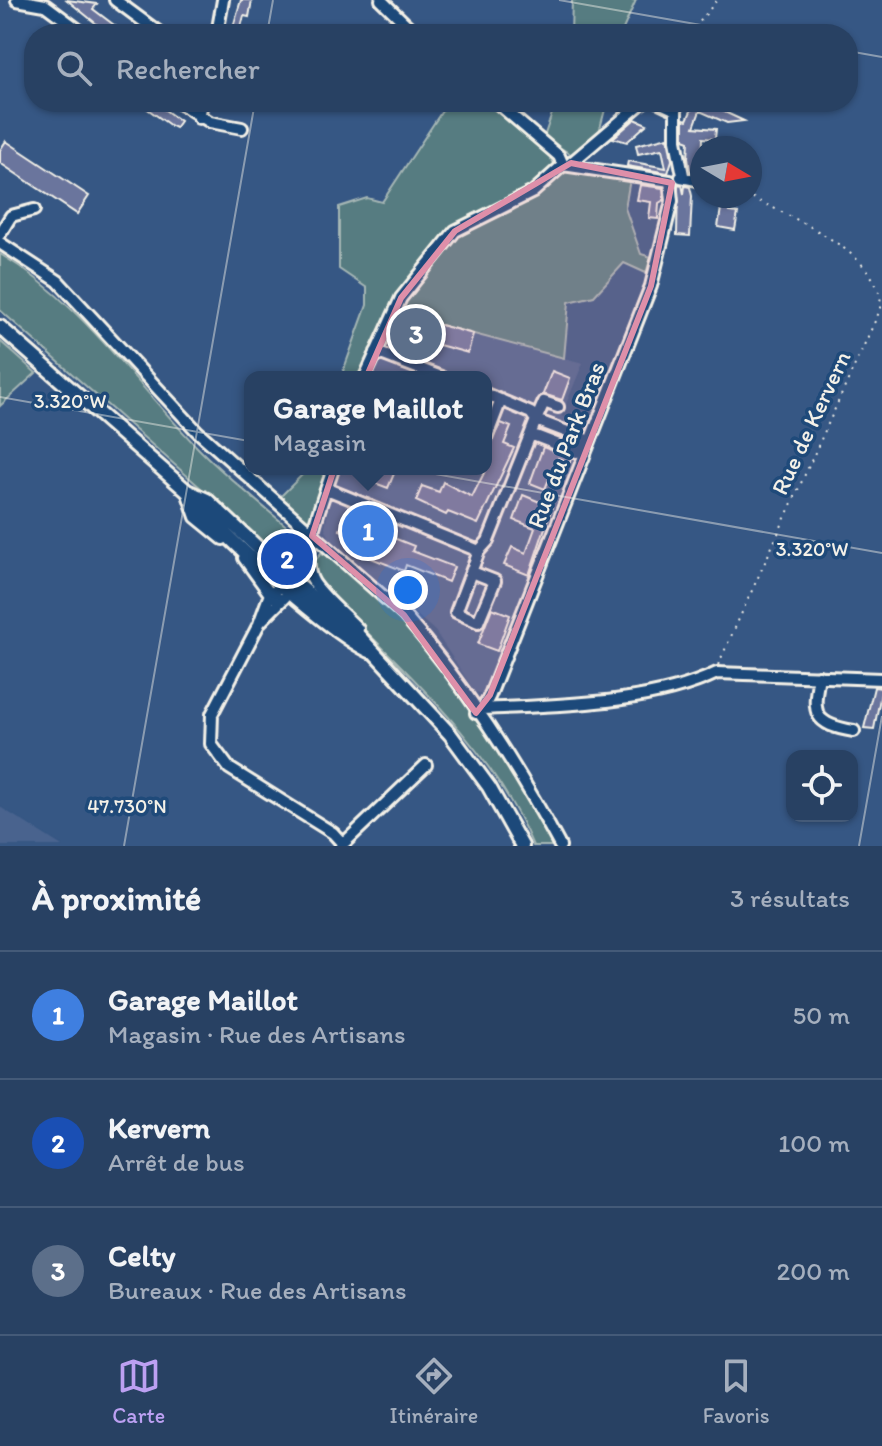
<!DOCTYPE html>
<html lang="fr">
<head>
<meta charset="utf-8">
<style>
	:root { --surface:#284163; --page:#304869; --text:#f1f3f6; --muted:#a5afbe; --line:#445a78; --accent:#bca0f2 }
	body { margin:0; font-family:Itim,sans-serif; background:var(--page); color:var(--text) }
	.controls { position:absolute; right:24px; bottom:24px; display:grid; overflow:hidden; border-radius:16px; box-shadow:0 2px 6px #0004 }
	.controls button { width:72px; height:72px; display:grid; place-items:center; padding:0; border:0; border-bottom:2px solid var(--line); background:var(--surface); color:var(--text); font:40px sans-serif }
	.compass { position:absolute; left:690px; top:136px; width:72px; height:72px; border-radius:50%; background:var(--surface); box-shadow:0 2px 6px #0004; rotate:100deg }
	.you { position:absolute; left:408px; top:590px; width:28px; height:28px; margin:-20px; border:6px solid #fff; border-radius:50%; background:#1a73e8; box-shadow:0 0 0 12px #1a73e833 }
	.badge { display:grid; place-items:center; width:52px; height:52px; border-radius:50%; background:var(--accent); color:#fff; font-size:26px; font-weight:700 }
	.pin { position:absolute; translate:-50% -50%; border:4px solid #fff; box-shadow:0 2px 8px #0006 }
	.popup { position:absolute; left:244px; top:371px; width:248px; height:104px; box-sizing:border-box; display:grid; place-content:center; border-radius:16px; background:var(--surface); filter:drop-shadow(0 2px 6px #0005); font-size:26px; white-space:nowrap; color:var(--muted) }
	.popup b { font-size:30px; color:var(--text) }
	.popup::after { content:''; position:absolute; left:50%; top:100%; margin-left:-16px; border:16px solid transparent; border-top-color:var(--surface) }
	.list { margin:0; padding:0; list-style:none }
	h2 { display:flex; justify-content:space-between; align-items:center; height:104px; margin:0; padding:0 32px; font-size:34px }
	h2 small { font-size:26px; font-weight:400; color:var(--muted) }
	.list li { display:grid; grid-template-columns:52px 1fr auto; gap:24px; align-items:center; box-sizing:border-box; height:128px; padding:0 32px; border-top:2px solid var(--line) }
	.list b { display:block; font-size:30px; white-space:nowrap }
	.list p { margin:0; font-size:26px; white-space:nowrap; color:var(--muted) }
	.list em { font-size:26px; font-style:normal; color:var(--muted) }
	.icon { flex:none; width:44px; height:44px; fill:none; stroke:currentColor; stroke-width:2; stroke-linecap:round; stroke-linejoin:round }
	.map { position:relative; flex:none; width:882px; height:846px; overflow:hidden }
	.search { position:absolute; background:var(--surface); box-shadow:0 2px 6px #0004; left:24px; right:24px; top:24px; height:88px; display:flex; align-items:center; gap:20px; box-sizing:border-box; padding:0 28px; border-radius:32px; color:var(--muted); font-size:30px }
	.sheet { height:488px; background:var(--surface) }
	nav { display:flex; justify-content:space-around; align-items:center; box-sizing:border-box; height:112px; border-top:2px solid var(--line); background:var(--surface); font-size:22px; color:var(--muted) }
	nav a { display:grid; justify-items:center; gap:4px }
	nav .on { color:var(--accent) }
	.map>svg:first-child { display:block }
	.built { fill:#49638e }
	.green { fill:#567b81; stroke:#a5b6b4; stroke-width:2 }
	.building { fill:#6a749d; stroke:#f4f1e8; stroke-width:2 }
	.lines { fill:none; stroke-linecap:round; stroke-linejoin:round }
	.minor-casing { stroke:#f4f1e8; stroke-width:16 }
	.major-casing { stroke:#f4f1e8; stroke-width:18 }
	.path { stroke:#f4f1e8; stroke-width:2; stroke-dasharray:2 6; stroke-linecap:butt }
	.minor { stroke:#1f4a7a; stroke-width:10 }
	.major { stroke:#1f4a7a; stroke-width:12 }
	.marked { fill:#de8fa9; fill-opacity:0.2; stroke:#de8fa9; stroke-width:6; stroke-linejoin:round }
	.ticks { fill:none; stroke:#f4f1e8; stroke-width:2; stroke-opacity:0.45 }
	.labels { text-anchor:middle; stroke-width:7; stroke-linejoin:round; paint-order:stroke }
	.street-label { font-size:24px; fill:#f4f1e8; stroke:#1f4a7a }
	.ticks-label { font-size:20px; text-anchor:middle; fill:#f4f1e8; stroke:#1f4a7a; stroke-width:7; stroke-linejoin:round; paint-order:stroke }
</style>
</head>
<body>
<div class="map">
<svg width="882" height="846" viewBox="0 0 882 846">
	<rect width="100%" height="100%" fill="#365784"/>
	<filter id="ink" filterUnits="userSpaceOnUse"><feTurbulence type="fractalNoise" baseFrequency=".0125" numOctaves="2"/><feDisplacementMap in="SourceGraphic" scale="16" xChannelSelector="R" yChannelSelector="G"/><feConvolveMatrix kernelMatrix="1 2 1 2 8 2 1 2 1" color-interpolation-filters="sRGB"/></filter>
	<g filter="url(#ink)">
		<path class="built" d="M399 314 583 363 561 416 594 429 490 695 475 692 435 631 329 537 325 527 337 469H486V377H369Z
			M0 807 62 846H0Z"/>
		<path class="green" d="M572 0H636L621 34H571Z
			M448 102H487L545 150 555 165 525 191 451 228 402 289 361 377H341L367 305V288L339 269V207L367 198 382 202Z
			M556 102H607L599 132 572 155 544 137Z
			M566 170 630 179 625 208 641 254 651 257 646 273 624 263 594 296 569 302 564 358 399 314 410 294 457 236 512 211Z
			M0 254C82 302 134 383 200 450 231 481 267 510 301 538L295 548 282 555 272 551 0 310Z
			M0 341 36 373 0 406Z
			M308 469H327L310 525 278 499Z
			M321 553 329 556 414 632 517 778 554 846H533C490 742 397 665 320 585L313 564Z"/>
		<path class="building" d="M67 0 97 4 93 9 126 34H109Z
			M241 0H252L249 17 244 16 239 34H231Z
			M138 102H154L180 121 175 128 171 126Z
			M695 102H703L744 121 727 123 700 111 694 127 716 129 715 139 703 138 702 165 696 162 695 171H690L688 158 689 141 684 139V119L687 120Z
			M635 119 647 124 627 142 613 138Z
			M668 137 672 160 668 173 627 166 628 161 666 168 662 149 638 154 636 145Z
			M6 141 89 196 77 214 0 163V150Z
			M678 184 682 185 684 194 685 186 690 187 692 196 690 236 677 235Z
			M640 185 663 188 664 200 659 203 658 219 649 218 651 202 637 200Z
			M723 196H732L729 212 738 213 735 230 718 227Z
			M415 318 473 334 468 353 410 337Z
			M552 371 570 378 562 400 543 394Z
			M501 423 511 427 504 444 514 448 478 524 448 512 446 515 416 501 422 486 439 492 443 482 472 497 486 469V450Z
			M543 447 571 458 570 462 558 458 545 489 530 483Z
			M368 469H396L388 488 367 480Z
			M523 495 552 507 529 575 504 565 512 547 526 553 535 528 514 520Z
			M348 510 384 525 381 533 414 546 412 551 454 567 448 582 406 565 404 571 371 558 376 546 340 530Z
			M492 608 510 615 497 651 478 644Z
			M874 687 882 688 874 729 864 728Z"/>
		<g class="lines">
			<g class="minor-casing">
				<path id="minor" d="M17 0 45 5 84 34
					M115 0 161 34
					M381 0 416 34
					M217 34 223 0
					M178 102 210 122 242 128
					M659 102 676 110V140L683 175
					M199 118 202 102
					M571 163 643 102
					M681 177 702 181
					M0 234 11 216 34 210
					M0 243 58 281 197 431 404 615C463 682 518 767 560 846
					M376 352 441 377
					M365 377 401 298 455 231 533 192 563 165 559 156 496 102
					M533 435 577 452 583 438 536 420 544 402 558 407
					M486 439 501 400
					M333 469C325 496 297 558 314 583 326 600 344 614 358 629
					M327 489 479 551 488 541 536 420 531 413 486 394
					M189 497 196 517 223 539
					M244 558 270 594 282 600
					M308 571 270 594 259 624 212 714 211 744 229 768 333 833 343 844
					M472 572 495 581 478 622 456 612 479 551
					M291 579 290 572 311 538
					M260 622 285 597
					M819 676C812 714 813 724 854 731
					M483 709C555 705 651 705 717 673L882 679
					M476 713 483 709 490 695 651 286 672 201 670 181 563 165
					M341 846 426 765"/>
			</g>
			<g class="major-casing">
				<path id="major" d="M0 327 187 491C212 528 331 633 370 651
					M187 491 207 500 291 579 358 635 450 734 489 787 522 846"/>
			</g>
			<path class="path" d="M690 34 717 0
				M718 665 881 308C882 252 791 218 749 196"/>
			<use href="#minor" class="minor"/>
			<use href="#major" class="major"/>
		</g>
	</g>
	<path class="marked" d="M571 163 672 183 651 286 490 695 476 713 404 615 312 536 358 396 401 298 455 231Z"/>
	<path class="ticks" d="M559 0 752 34M267 34 273 0M848 51 882 57M0 397 882 553M124 846 255 102M859 846 882 716"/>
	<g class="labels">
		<g class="street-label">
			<text transform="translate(811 423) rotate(-65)" y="8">Rue de Kervern</text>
			<text transform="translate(566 445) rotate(-69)" y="8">Rue du Park Bras</text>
		</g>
	</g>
	<g class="ticks-label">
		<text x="70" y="408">3.320°W</text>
		<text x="812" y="556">3.320°W</text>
		<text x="127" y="813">47.730°N</text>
	</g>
</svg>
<div class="controls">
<button><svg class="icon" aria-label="locate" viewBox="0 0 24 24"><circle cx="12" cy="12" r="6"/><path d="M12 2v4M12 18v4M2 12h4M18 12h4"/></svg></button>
</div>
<svg class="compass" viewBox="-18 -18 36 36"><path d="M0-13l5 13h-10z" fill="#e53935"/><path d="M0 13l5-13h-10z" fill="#a5afbe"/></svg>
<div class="you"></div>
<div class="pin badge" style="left:368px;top:531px;background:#3f7fe0">1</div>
<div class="popup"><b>Garage Maillot</b>Magasin</div>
<div class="pin badge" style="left:287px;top:559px;background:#1a4fb4">2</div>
<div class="pin badge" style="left:416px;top:334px;background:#5c6f8a">3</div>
<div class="search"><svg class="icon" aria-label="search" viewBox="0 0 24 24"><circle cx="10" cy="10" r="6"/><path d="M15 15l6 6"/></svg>Rechercher</div>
</div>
<section class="sheet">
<h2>À proximité<small>3 résultats</small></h2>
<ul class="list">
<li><span class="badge" style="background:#3f7fe0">1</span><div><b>Garage Maillot</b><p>Magasin · Rue des Artisans</p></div><em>50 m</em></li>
<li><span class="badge" style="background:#1a4fb4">2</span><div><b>Kervern</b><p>Arrêt de bus</p></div><em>100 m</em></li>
<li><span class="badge" style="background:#5c6f8a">3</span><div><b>Celty</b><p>Bureaux · Rue des Artisans</p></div><em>200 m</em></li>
</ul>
</section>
<nav>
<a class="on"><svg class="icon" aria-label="map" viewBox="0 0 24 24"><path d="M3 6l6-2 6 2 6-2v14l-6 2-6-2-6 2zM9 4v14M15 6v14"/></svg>Carte</a>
<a><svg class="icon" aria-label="directions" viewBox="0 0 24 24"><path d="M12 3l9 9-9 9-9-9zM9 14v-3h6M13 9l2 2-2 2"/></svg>Itinéraire</a>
<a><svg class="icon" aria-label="saved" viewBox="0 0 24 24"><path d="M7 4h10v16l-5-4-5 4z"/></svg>Favoris</a>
</nav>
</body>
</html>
